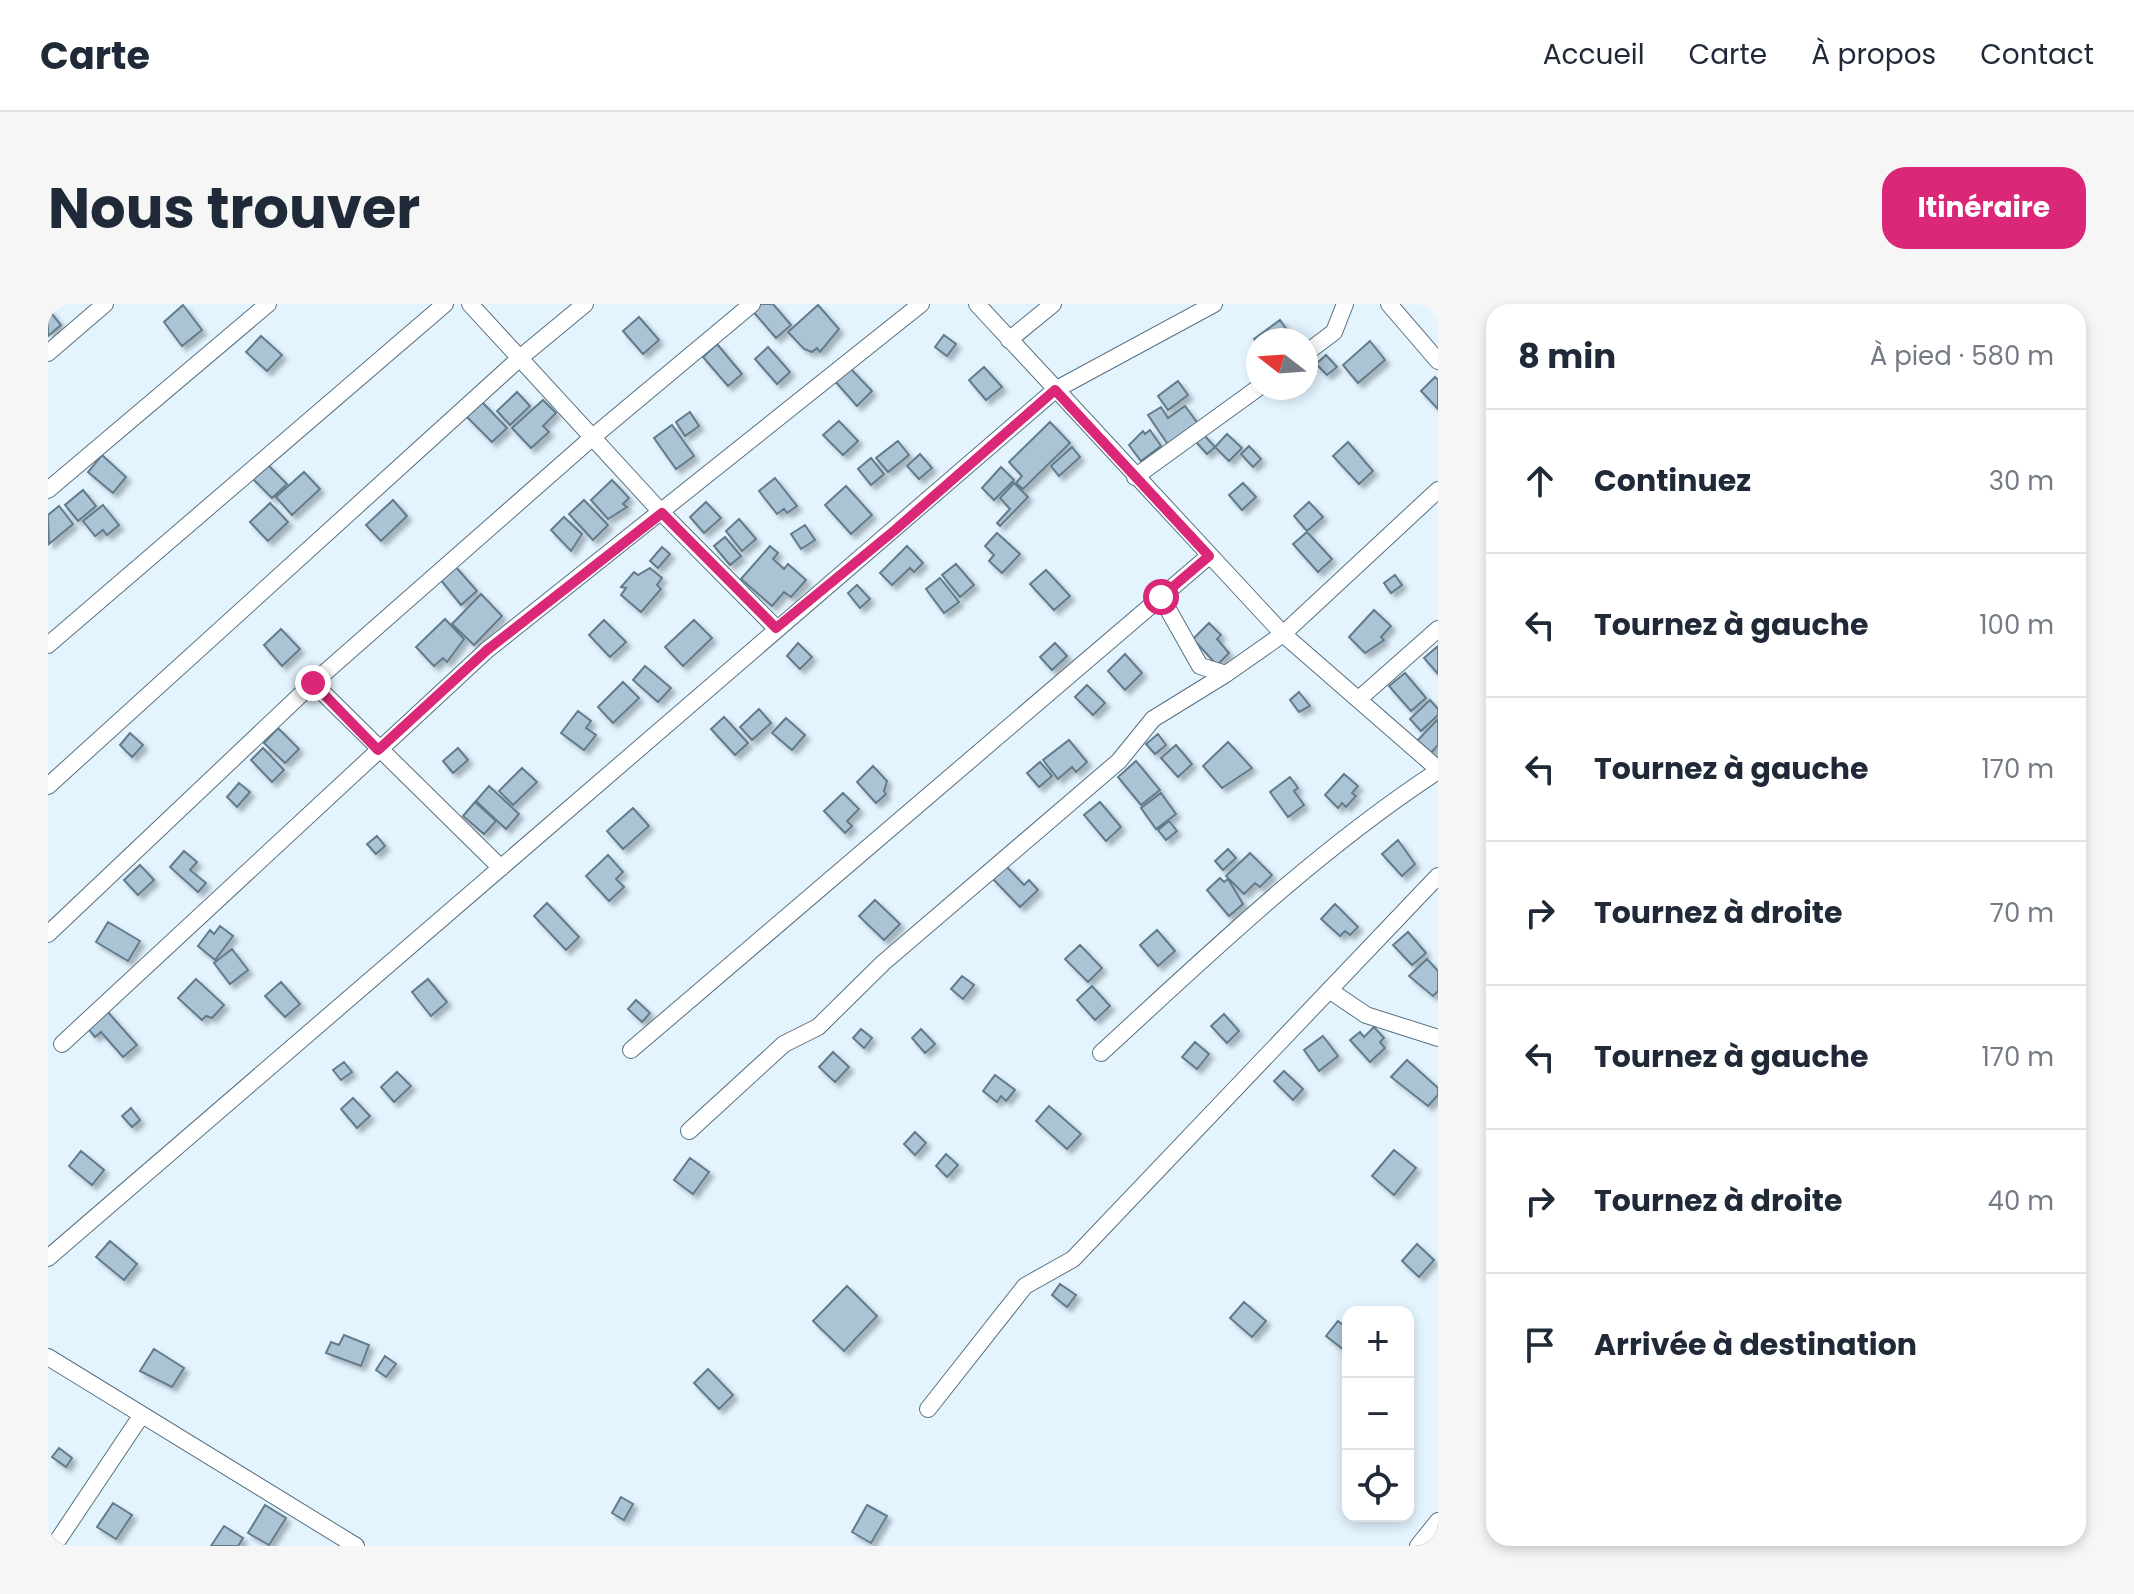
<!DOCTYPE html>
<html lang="fr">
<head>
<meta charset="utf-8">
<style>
	:root { --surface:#fff; --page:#f6f6f7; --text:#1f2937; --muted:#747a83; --line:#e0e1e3; --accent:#db2777 }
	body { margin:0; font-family:Poppins,sans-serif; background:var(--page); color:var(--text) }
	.controls { position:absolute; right:24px; bottom:24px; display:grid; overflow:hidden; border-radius:16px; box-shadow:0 4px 12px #0003 }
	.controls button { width:72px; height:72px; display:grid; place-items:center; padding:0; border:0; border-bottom:2px solid var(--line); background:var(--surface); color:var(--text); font:40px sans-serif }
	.compass { position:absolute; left:1198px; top:24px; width:72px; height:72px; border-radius:50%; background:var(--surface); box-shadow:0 4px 12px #0003; rotate:287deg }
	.stop { position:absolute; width:24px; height:24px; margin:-18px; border:6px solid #db2777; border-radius:50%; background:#fff }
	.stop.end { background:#db2777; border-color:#fff; box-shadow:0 2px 8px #0008 }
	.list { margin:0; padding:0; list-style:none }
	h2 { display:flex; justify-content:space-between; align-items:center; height:104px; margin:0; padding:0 32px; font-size:34px }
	h2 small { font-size:26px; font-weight:400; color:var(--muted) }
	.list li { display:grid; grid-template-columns:52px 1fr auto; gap:24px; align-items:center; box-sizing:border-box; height:144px; padding:0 32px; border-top:2px solid var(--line) }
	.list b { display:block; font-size:30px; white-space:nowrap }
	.list em { font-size:26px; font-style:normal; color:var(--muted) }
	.icon { flex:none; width:44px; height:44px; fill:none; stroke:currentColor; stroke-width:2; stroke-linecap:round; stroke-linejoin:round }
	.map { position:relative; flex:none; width:1390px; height:1242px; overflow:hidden; border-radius:24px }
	header { display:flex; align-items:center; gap:48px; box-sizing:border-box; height:112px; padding:0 40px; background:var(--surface); border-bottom:2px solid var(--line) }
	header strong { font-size:38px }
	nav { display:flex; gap:44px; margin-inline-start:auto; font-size:28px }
	.intro { display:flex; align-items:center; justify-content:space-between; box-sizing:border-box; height:192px; padding:0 48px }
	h1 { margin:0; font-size:56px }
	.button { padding:20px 36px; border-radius:24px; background:var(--accent); color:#fff; font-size:28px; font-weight:700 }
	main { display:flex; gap:48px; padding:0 48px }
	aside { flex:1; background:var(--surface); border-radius:24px; box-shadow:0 4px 12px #0003 }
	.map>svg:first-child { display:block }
	.building { fill:#aac4d6; stroke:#637b8b; stroke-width:2; filter:url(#shadow) }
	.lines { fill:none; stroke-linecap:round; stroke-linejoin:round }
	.street-casing { stroke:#587080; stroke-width:18 }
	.street { stroke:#fff; stroke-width:16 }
	.route { stroke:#db2777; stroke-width:10 }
</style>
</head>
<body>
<header>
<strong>Carte</strong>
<nav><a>Accueil</a><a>Carte</a><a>À propos</a><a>Contact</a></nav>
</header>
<div class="intro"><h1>Nous trouver</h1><a class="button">Itinéraire</a></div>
<main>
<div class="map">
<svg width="1390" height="1242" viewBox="0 0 1390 1242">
	<defs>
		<filter id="shadow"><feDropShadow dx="4.5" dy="4.5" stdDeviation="2" flood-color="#0004"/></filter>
	</defs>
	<rect width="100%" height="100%" fill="#e3f4ff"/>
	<path class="building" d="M709 0H725L743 21 728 34 703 5Z
		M135 1 154 26 134 42 116 18Z
		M770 1 791 25 772 48 769 44 764 48 756 45 740 28Z
		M0 5 13 21 0 32Z
		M591 13 611 36 595 50 575 27Z
		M1232 16 1246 36H1210V40L1206 35Z
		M896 31 908 40 899 52 887 43Z
		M213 32 234 51 219 67 198 48Z
		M1322 37 1337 56 1310 79 1295 61Z
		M669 40 694 70 680 82 655 53Z
		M720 43 742 68 729 80 707 55Z
		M1278 51 1289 63 1279 71 1268 60Z
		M801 63 824 87 809 102 786 76Z
		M936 63 954 83 938 96 921 76Z
		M1387 73 1390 76V105L1373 87Z
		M1130 77 1140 91 1120 106 1110 92Z
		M469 88 482 102 462 121 449 107Z
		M495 96 508 109 495 122 501 128 483 144 464 124Z
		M433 97 459 124 444 138 418 112Z
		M1137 102 1151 121 1121 142 1100 111 1113 103 1120 114Z
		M642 108 651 122 637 132 628 118Z
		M791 117 810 137 795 151 775 131Z
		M1002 118 1022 139 975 185 968 179 974 172 961 158Z
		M624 121 646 152 628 165 606 134Z
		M1102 126 1113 142 1093 157 1081 141 1095 127 1097 130Z
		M1179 130 1194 144 1181 157 1167 143Z
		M1156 131 1167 143 1159 150 1148 138Z
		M850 137 861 151 840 168 828 154Z
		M1300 138 1325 167 1311 180 1285 152Z
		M1201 142 1213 155 1205 163 1193 150Z
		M1024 143 1032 153 1011 172 1003 162Z
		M872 150 884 164 871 175 859 162Z
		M54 151 78 173 65 189 40 168Z
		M823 154 836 170 823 181 810 165Z
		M217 158 239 180 224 194 203 173Z
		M953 163 966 176 946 196 934 184Z
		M256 168 272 185 244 211 228 193Z
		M727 174 749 202 739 209 736 205 729 210 711 187Z
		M564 176 581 194 575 200 579 203 560 215 543 196Z
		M966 179 980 193 952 222 949 219 962 205 952 194Z
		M1195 179 1208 193 1194 206 1181 191Z
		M798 182 824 211 803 230 777 201Z
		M35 186 48 202 30 217 17 201Z
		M345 196 359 212 333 237 318 221Z
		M536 196 560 221 545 236 521 210Z
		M658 198 673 214 656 229 642 213Z
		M1261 198 1275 213 1259 227 1246 212Z
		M222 199 240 218 220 237 202 218Z
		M55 201 71 221 59 231 55 226 47 232 35 217Z
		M11 202 25 220 1 240 0 211Z
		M516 213 534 230 523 247 503 226Z
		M691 215 708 235 694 247 678 227Z
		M757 221 767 236 753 245 743 230Z
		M1259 228 1284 255 1270 268 1245 240Z
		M949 229 972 250 954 269 941 257 946 251 937 242Z
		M677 233 693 252 682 261 666 242Z
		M722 242 730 249 725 255 736 265 740 260 758 276 743 293 736 288 724 302 693 275Z
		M859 242 875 259 866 268 862 264 844 281 832 269Z
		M614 243 622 250 610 264 602 257Z
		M908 260 926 281 912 293 894 271Z
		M407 262 429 287 413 301 392 275Z
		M602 264 614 274 609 281 613 285 593 308 573 291 578 284 573 283 586 268 590 271Z
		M998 266 1022 292 1006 306 982 280Z
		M1347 271 1354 281 1343 289 1336 279Z
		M892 274 911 298 896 309 878 285Z
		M809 281 822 295 812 304 800 289Z
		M433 290 454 312 426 341 404 320Z
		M1326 306 1343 322 1333 333 1336 336 1317 349 1301 333Z
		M397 315 416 335 399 358 395 354 386 362 368 343Z
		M556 316 578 338 562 353 541 331Z
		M646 316 664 334 635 362 617 343Z
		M1161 319 1173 331 1169 335 1181 349 1169 361 1145 335Z
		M233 325 252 345 234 362 216 341Z
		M750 339 764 353 752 365 739 352Z
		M1007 339 1019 352 1004 366 992 353Z
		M1390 342V370L1376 354Z
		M1077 350 1094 369 1077 386 1060 367Z
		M597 362 623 384 610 398 585 376Z
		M1357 369 1378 394 1363 407 1341 382Z
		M575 378 591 394 565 419 550 403Z
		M1039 381 1057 399 1045 411 1027 393Z
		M1251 388 1262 402 1251 408 1242 396Z
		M1382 396 1390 405V411L1373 427 1362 415Z
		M711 405 723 419 704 436 692 423Z
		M530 407 543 417 538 424 548 431 536 446 513 429Z
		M676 413 700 439 687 451 663 425Z
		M738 414 757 431 744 446 724 429Z
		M1390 415V441L1382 450 1369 437Z
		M230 424 251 445 237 459 216 439Z
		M82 429 95 441 84 453 72 441Z
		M1110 430 1118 441 1107 450 1098 440Z
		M1021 436 1039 458 1028 468 1024 463 1010 475 995 456Z
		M1180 438 1204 464 1174 484 1155 462Z
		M1128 441 1144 460 1130 473 1113 454Z
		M215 444 236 466 224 478 203 456Z
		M410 444 420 456 405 469 395 457Z
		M1088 457 1112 486 1093 501 1070 473Z
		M992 458 1004 472 991 483 979 469Z
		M825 462 839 477 836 487 838 490 828 499 809 478Z
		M474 464 489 478 465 501 451 487Z
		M1296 470 1310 482 1304 489 1308 492 1298 503 1294 499 1290 504 1277 491Z
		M1242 473 1250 484 1246 487 1256 501 1240 513 1222 488Z
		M191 479 202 488 189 503 179 493Z
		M441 482 471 510 458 525 428 497Z
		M795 489 811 505 799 517 804 522 797 529 776 507Z
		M1113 489 1128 510 1108 525 1093 504Z
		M427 498 448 517 436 530 415 512Z
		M1052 498 1073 523 1058 537 1036 511Z
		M585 504 601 522 575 545 559 527Z
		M1121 517 1129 527 1118 536 1110 526Z
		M329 532 337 542 328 550 319 540Z
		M1350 536 1367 560 1354 572 1334 550Z
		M1180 545 1188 554 1175 566 1167 557Z
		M136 547 149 558 142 566 158 579 150 588 122 563Z
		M1202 549 1224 571 1212 583 1207 579 1196 590 1178 572Z
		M560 551 575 568 568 575 576 583 561 597 538 572Z
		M92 561 106 576 90 591 76 576Z
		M957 561 976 581 981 576 990 586 972 603 944 574Z
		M1172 574 1176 578 1180 575 1195 600 1181 612 1159 586Z
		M827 596 852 620 836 636 811 612Z
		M499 599 531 633 518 646 486 612Z
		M1287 600 1310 623 1302 631 1297 627 1292 632 1273 615Z
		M60 618 92 637 80 657 48 638Z
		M172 622 185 632 167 656 150 642 162 626 166 630Z
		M1109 626 1127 647 1110 662 1092 641Z
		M1360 628 1378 649 1364 661 1345 641Z
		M1032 641 1054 664 1040 678 1017 655Z
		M184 645 200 666 182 680 166 659Z
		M1379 655 1390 667V687L1385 692 1361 672Z
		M914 672 926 681 915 695 903 685Z
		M148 675 176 701 164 714 158 712 154 716 130 694Z
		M380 675 399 698 383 712 364 688Z
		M233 678 252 700 237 713 217 692Z
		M1044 682 1062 702 1047 716 1029 696Z
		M588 696 602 709 594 718 580 705Z
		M58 706 89 741 75 753 53 728 47 733 39 723Z
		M1176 710 1191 727 1179 739 1163 722Z
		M1326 723 1336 734 1332 738 1337 744 1322 758 1302 736 1312 728 1316 733Z
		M813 725 824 734 816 744 805 734Z
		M873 725 887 740 877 749 864 734Z
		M1275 732 1290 752 1271 767 1256 746Z
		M1147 738 1161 750 1149 765 1134 753Z
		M785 748 801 763 787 778 771 763Z
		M1359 756 1390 784V791L1380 802 1343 773Z
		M296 758 304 768 293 776 285 766Z
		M1236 767 1255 785 1245 796 1226 777Z
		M349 768 363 782 346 798 333 783Z
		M947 771 967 786 958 797 953 792 949 798 935 787Z
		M305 794 322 812 309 824 293 805Z
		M1001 802 1033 830 1019 845 988 817Z
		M83 804 92 816 84 823 74 812Z
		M867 828 878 839 867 851 856 840Z
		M1346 846 1368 864 1346 891 1324 872Z
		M33 847 56 866 44 881 21 862Z
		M898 850 910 861 899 873 888 862Z
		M642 854 661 868 645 890 626 876Z
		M62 937 89 960 76 976 48 953Z
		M1369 940 1386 956 1371 973 1354 957Z
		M1012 980 1028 991 1019 1003 1004 991Z
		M799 982 829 1012 796 1047 765 1017Z
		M1196 998 1218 1017 1204 1033 1182 1014Z
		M1290 1017 1300 1025V1049L1278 1032Z
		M296 1031 321 1041 313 1062 278 1049 283 1038 291 1041Z
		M106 1045 136 1064 124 1083 92 1067Z
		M337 1052 348 1060 338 1073 328 1066Z
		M660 1065 685 1091 671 1105 646 1079Z
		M11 1144 24 1154 18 1163 4 1153Z
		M573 1193 585 1200 576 1216 564 1209Z
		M65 1199 84 1211 68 1235 49 1223Z
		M217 1201 238 1214 221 1241 200 1229Z
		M819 1201 839 1212 823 1239 804 1228Z
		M176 1222 195 1234 190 1242H163Z"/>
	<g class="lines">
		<g class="street-casing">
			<path id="street" d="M422 0 614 209 728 324
				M929 0 1235 330 1390 465
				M1341 0 1390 57
				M961 36 1005 0
				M0 49 57 0
				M1258 49 1286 28 1297 0
				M1087 173 1210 84
				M0 186 220 0
				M1113 293 1152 362 1178 370 1235 330 1390 186
				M0 341 397 0
				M265 379 453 564
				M1312 394 1390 325
				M0 482 473 53 537 0
				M0 630 265 379 546 132 704 0
				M1281 686 1318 711 1390 734
				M14 740 439 346 873 0
				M583 746 1161 252
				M1053 749C1161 650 1268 547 1390 467
				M641 827 736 740 770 723 835 659 1071 457 1105 415 1178 370
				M0 954 1007 86 1166 0
				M0 1053 308 1242
				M880 1105 977 982 1025 955 1390 572
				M6 1242 93 1112
				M1370 1242 1390 1217"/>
		</g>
		<use href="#street" class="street"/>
	</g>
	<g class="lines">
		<path class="route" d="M265 379 330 446 439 346 614 209 728 324 847 226 1007 86 1161 252 1113 293"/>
	</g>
</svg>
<div class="controls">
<button>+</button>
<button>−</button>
<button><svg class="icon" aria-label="locate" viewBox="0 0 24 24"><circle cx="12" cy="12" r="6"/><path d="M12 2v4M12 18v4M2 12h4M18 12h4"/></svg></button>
</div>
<svg class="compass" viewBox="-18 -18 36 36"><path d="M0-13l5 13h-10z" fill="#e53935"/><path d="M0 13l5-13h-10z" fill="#747a83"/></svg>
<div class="stop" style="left:1113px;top:293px"></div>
<div class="stop end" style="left:265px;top:379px"></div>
</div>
<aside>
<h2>8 min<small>À pied · 580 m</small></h2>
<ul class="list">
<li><svg class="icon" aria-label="ahead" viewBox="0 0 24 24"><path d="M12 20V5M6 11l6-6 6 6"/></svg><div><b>Continuez</b></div><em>30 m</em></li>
<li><svg class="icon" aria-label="left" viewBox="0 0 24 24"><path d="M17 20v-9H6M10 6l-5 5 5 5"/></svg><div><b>Tournez à gauche</b></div><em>100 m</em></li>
<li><svg class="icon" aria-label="left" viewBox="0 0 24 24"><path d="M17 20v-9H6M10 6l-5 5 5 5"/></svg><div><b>Tournez à gauche</b></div><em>170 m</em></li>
<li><svg class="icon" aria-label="right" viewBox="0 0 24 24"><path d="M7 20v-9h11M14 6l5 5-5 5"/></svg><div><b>Tournez à droite</b></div><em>70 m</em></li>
<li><svg class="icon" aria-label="left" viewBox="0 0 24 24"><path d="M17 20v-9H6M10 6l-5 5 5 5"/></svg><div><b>Tournez à gauche</b></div><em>170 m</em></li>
<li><svg class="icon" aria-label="right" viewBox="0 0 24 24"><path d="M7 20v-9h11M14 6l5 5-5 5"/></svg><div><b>Tournez à droite</b></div><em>40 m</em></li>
<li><svg class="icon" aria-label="arrive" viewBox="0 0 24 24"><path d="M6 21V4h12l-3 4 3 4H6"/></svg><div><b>Arrivée à destination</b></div></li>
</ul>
</aside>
</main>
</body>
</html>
